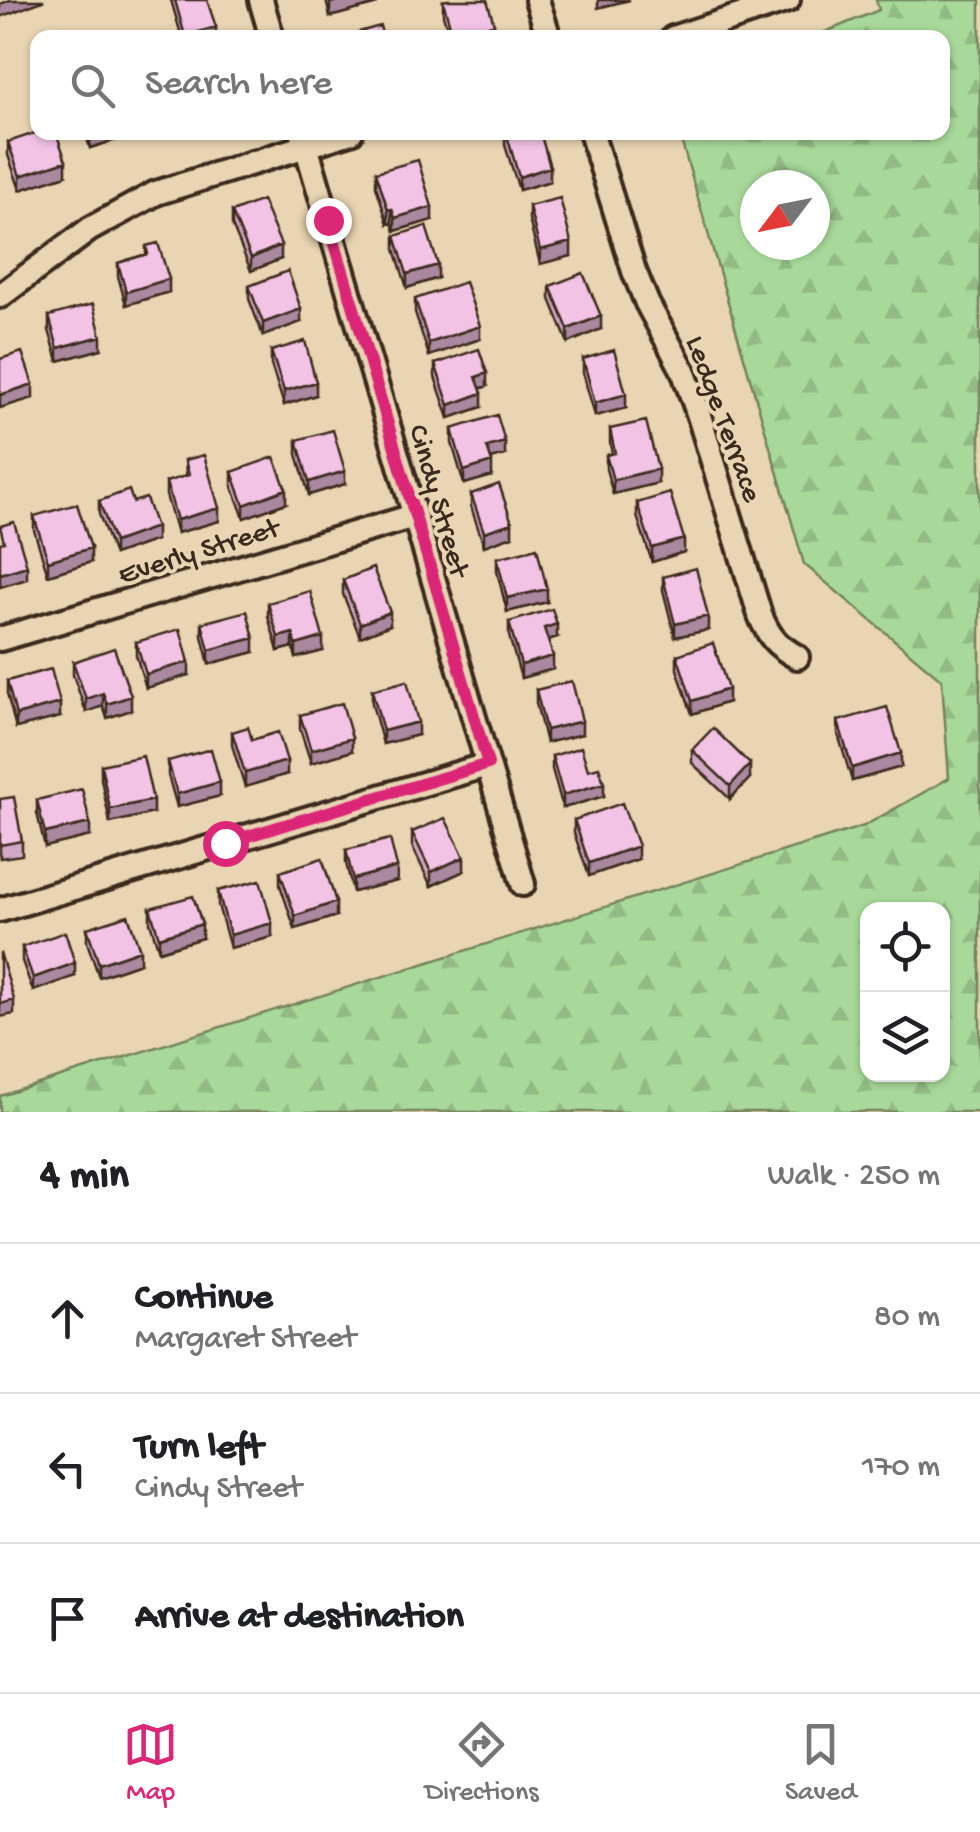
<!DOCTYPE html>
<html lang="en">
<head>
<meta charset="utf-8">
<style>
	:root { --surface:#fff; --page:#f2f2f2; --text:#202124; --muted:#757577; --line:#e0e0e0; --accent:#db2777 }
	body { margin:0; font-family:"Gochi Hand",sans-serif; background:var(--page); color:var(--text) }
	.controls { position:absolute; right:30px; bottom:30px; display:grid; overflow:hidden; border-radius:20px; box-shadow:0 2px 8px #0004 }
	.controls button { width:90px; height:90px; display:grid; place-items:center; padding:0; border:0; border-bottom:2px solid var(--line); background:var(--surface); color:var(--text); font:50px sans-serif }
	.compass { position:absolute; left:740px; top:170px; width:90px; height:90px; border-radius:50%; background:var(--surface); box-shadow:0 2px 8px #0004; rotate:238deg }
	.stop { position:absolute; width:30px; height:30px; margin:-22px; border:8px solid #db2777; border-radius:50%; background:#fff }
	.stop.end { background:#db2777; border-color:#fff; box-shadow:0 2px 10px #0008 }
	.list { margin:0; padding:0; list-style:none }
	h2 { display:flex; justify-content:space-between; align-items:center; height:130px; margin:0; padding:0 40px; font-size:42px }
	h2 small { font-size:32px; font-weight:400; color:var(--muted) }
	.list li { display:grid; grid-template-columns:65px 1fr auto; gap:30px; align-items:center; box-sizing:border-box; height:150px; padding:0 40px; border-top:2px solid var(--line) }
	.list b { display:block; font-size:38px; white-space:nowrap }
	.list p { margin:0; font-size:32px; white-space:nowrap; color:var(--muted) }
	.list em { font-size:32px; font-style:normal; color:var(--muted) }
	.icon { flex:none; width:55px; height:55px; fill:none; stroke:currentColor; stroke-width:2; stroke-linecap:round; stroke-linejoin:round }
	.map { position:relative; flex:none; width:980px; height:1112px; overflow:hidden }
	.search { position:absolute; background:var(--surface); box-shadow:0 2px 8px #0004; left:30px; right:30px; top:30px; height:110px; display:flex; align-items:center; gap:25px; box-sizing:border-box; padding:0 35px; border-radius:20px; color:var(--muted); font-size:38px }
	.sheet { height:580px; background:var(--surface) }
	nav { display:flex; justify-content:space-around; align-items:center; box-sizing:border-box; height:140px; border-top:2px solid var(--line); background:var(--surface); font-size:28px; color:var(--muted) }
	nav a { display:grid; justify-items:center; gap:5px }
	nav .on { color:var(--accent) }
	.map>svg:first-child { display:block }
	.forest { fill:url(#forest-firs); stroke:#72825c; stroke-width:2.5; fill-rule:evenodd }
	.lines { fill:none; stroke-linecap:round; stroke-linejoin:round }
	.minor-casing { stroke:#3b2a1e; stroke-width:30 }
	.minor { stroke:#e9d5b3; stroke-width:22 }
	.wall { fill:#d1a8c5; stroke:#3b2a1e; stroke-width:2.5 }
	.shaded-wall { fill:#aa88a0; stroke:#3b2a1e; stroke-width:2.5 }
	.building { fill:#f3c3e5; stroke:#3b2a1e; stroke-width:2.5 }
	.route { stroke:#db2777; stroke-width:12 }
	.labels { text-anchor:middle; stroke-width:8; stroke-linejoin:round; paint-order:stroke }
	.street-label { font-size:30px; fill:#3b2a1e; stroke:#e9d5b3 }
</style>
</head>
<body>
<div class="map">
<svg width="980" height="1112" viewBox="0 0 980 1112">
	<defs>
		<pattern id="forest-firs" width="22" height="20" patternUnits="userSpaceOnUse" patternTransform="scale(2.5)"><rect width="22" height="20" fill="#a8d99a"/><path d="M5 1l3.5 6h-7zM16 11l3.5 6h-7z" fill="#92ba84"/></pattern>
	</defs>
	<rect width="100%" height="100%" fill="#e9d5b3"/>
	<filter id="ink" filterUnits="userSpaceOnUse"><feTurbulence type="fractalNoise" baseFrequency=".01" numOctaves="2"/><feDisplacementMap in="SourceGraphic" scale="20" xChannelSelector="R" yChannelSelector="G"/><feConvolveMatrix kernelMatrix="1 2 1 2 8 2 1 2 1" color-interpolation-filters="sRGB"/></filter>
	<g filter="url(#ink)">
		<path class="forest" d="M876 0H980V1112H0V1096L864 826 949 778 942 680 804 564 679 133 942 132V38L813 37 879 10ZM755 185H815V245H755ZM868 909H942V1074H868Z"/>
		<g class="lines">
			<g class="minor-casing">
				<path id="minor" d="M261 0 272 38
					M537 0 549 38
					M673 38 788 0
					M302 132 523 884
					M591 132 634 271 647 303 683 370 700 419 760 615C769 637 776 645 797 657
					M0 296 90 229 156 193 351 132
					M0 639 414 516
					M0 910 487 765"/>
			</g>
			<use href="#minor" class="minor"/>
		</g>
		<path class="wall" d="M171 0H207L216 38H182Z
			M326 0H377V4L330 17Z
			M443 1 494 37 450 38 443 15Z
			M85 132H132V135L90 148Z
			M505 132 550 181 519 190 505 145Z
			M8 142 66 175 20 190 8 155Z
			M376 172 432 220 395 231 392 223 388 224 376 186Z
			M529 206 571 256 540 264 529 219Z
			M232 212 281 259 251 271 232 225Z
			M395 236 438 278 407 288 395 249Z
			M146 246 169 292 126 305 118 276V263L146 254Z
			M249 286 301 322 263 336 249 299Z
			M550 286 601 329 568 343 550 299Z
			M415 299 480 339 429 356 415 312Z
			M49 316 101 349 58 361 49 330Z
			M271 351 316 395 284 405 271 365Z
			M583 359 626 408 595 416 583 373Z
			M435 364 487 386 480 389 482 407 449 418 435 377Z
			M452 429 505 455 491 459 492 476 464 484 452 443Z
			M610 429 658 483 613 494 606 469V455L612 454 610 443Z
			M297 440 345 484 309 495 297 454Z
			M185 460 219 521 177 533 166 495V482L186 476Z
			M232 472 286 503 244 518 232 486Z
			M471 494 512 536 484 546 471 507Z
			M99 501 133 502 156 540 114 555 99 514Z
			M637 503 684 552 652 562 637 516Z
			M34 516 91 562 48 575 34 530Z
			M497 558 547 602 507 612 497 571Z
			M663 577 708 630 675 637 663 590Z
			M343 580 390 625 360 637 343 594Z
			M268 603 323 651 296 658 293 647 278 651 268 616Z
			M509 622 557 637 548 640 553 669 521 678 509 636Z
			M202 623 254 652 209 664 202 636Z
			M136 642 189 675 146 688 136 655Z
			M677 655 728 702 692 714 677 669Z
			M73 662 131 710 107 718 103 706 86 712 73 675Z
			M7 681 60 717 16 728 7 694Z
			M372 690 418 735 383 744 372 704Z
			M536 690 582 734 546 743 536 703Z
			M300 715 352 751 311 763 300 729Z
			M838 721 901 767 852 781 838 734Z
			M232 732 287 774 245 787 232 745Z
			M692 750 750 778 730 799 692 763Z
			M552 756 588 770 604 796 563 808 552 769Z
			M168 761 220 796 177 807 168 775Z
			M101 765 153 813 110 823 101 779Z
			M0 799 22 841V855L0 858Z
			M37 800 90 836 45 847 37 813Z
			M574 820 638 859 589 876 574 833Z
			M412 832 464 871 431 886 412 846Z
			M346 850 397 881 353 892 346 863Z
			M280 872 336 916 295 929 280 885Z
			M218 891 272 937 230 948 218 905Z
			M150 908 202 938 159 951 150 922Z
			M87 928 140 963 99 977 87 942Z
			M22 947 75 976 33 991 22 961Z"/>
		<path class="shaded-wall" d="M10 0H43V1L0 17V4Z
			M342 0H377V4L330 17V3Z
			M598 0H630L598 8Z
			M494 24V37L453 38V36Z
			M216 27V38H185V36Z
			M96 132H132V135L90 148V134Z
			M66 161V175L20 190V176Z
			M550 167V181L519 190V177Z
			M432 207V220L395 231V218Z
			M392 209V223L388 224V210Z
			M571 242V256L540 264V250Z
			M281 245V259L251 271V258Z
			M438 265V278L407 288V274Z
			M169 279V292L126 305V292Z
			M301 309V322L263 336V323Z
			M601 316V329L568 343V329Z
			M480 326V339L429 356V343Z
			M101 336V349L58 361V348Z
			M487 373V386L476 390V377Z
			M316 382V395L284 405V391Z
			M33 384V398L0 408V395Z
			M482 393V407L449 418V405Z
			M626 394V408L595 416V403Z
			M505 442V455L487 460V447Z
			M492 462V476L464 484V471Z
			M658 469V483L613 494V480Z
			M345 471V484L309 495V482Z
			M286 489V503L244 518V505Z
			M219 508V521L177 533V520Z
			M512 523V536L484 546V532Z
			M156 527V540L114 555V542Z
			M684 539V552L652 562V548Z
			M91 548V562L48 575V561Z
			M27 566V579L0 587V574Z
			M547 589V602L507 612V598Z
			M390 612V625L360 637V624Z
			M708 616V630L675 637V624Z
			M557 624V637L544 641V628Z
			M293 633V647L278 651V637Z
			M323 637V651L296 658V645Z
			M254 638V652L209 664V650Z
			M553 656V669L521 678V665Z
			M189 662V675L146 688V674Z
			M728 689V702L692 714V701Z
			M103 693V706L86 712V699Z
			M131 696V710L107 718V704Z
			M60 703V717L16 728V715Z
			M582 721V734L546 743V730Z
			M418 722V735L383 744V731Z
			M352 738V751L311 763V750Z
			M901 753V767L852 781V768Z
			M287 761V774L245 787V773Z
			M750 764V778L730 799V786Z
			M220 782V796L177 807V794Z
			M604 783V796L563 808V795Z
			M153 800V813L110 823V809Z
			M90 823V836L45 847V833Z
			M638 846V859L589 876V863Z
			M464 857V871L431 886V872Z
			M397 867V881L353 892V879Z
			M336 902V916L295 929V916Z
			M272 923V937L230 948V935Z
			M202 924V938L159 951V937Z
			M140 950V963L99 977V964Z
			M75 963V976L33 991V978Z
			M14 1000V1014L0 1017V1004Z"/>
		<path class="building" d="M175 0H207L216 27 185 36Z
			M447 0H487L494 24 453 36 443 1Z
			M380 26 383 38H338Z
			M38 132H56L66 161 20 176 8 142Z
			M506 132H540L550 167 519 177Z
			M418 160 432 207 395 218 392 209 388 210 376 172Z
			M560 198 571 242 540 250 529 206Z
			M262 200 281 245 251 258 232 212Z
			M426 226 438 265 407 274 395 236Z
			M158 243 169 279 126 292 118 263 148 254 146 246Z
			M288 271 301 309 263 323 249 286Z
			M583 273 601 316 568 329 550 286Z
			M465 282 480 326 429 343 415 299Z
			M93 304 101 336 58 348 49 316Z
			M305 341 316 382 284 391 271 351Z
			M479 349 487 373 476 377 482 393 449 405 435 364Z
			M614 350 626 394 595 403 583 359Z
			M22 352 33 384 0 395V359Z
			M497 415 505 442 487 447 492 462 464 471 452 429Z
			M646 421 658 469 613 480 606 455 615 453 610 429Z
			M333 430 345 471 309 482 297 440Z
			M204 455 219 508 177 520 166 482 189 475 185 460Z
			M274 457 286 489 244 505 232 472Z
			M499 484 512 523 484 532 471 494Z
			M129 490 133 502 146 498 156 527 114 542 99 501Z
			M670 493 684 539 652 548 637 503Z
			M77 504 91 548 48 561 34 516Z
			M14 522 27 566 0 574V543L4 542 0 526Z
			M537 548 547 589 507 598 497 558Z
			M373 568 390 612 360 624 343 580Z
			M696 568 708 616 675 624 663 577Z
			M310 591 323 637 296 645 293 633 278 637 268 603Z
			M552 609 557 624 544 628 553 656 521 665 509 622Z
			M247 611 254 638 209 650 202 623Z
			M180 629 189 662 146 674 136 642Z
			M713 643 728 689 692 701 677 655Z
			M114 648 131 696 107 704 103 693 86 699 73 662Z
			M51 669 60 703 16 715 7 681Z
			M407 681 418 722 383 731 372 690Z
			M572 681 582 721 546 730 536 690Z
			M342 703 352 738 311 750 300 715Z
			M887 707 901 753 852 768 838 721Z
			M248 727 252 740 278 732 287 761 245 773 232 732Z
			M713 728 750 764 730 786 692 750Z
			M581 747 588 770 599 767 604 783 563 795 552 756Z
			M211 749 220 782 177 794 168 761Z
			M143 756 153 800 110 809 101 765Z
			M82 789 90 823 45 833 37 800Z
			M14 797 22 841 0 845V799Z
			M622 803 638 846 589 863 574 820Z
			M445 818 464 857 431 872 412 832Z
			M390 839 397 867 353 879 346 850Z
			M322 858 336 902 295 916 280 872Z
			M260 880 272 923 230 935 218 891Z
			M193 896 202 924 159 937 150 908Z
			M128 915 140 950 99 964 87 928Z
			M65 932 75 963 33 978 22 947Z
			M0 952 14 1000 0 1004Z"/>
	</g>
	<g class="lines" filter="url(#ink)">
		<path class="route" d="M225 843 488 764 328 220"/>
	</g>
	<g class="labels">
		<g class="street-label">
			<text transform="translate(726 418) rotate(70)" y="10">Ledge Terrace</text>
			<text transform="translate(441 500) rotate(74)" y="10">Cindy Street</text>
			<text transform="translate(198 549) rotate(-17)" y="10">Everly Street</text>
		</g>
	</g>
</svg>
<div class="controls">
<button><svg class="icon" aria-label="locate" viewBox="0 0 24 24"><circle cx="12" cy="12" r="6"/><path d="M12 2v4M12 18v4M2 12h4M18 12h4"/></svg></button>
<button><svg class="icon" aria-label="layers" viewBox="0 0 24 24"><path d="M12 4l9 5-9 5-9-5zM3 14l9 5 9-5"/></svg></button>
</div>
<svg class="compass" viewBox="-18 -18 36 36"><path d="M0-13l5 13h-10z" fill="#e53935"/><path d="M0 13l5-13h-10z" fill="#757577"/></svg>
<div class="stop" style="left:225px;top:843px"></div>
<div class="stop end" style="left:328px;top:220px"></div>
<div class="search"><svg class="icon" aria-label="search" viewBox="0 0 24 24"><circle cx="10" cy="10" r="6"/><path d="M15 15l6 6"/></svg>Search here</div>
</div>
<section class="sheet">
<h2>4 min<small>Walk · 250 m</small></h2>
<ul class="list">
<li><svg class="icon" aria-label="ahead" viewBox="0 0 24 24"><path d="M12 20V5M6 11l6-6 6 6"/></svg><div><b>Continue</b><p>Margaret Street</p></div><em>80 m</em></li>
<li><svg class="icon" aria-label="left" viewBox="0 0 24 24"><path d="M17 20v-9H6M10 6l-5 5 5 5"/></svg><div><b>Turn left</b><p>Cindy Street</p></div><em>170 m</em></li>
<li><svg class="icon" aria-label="arrive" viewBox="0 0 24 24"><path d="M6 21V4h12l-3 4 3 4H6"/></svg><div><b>Arrive at destination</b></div></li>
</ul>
</section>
<nav>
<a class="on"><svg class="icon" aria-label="map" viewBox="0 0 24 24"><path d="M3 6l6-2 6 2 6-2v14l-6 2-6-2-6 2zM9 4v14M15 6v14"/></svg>Map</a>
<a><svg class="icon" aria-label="directions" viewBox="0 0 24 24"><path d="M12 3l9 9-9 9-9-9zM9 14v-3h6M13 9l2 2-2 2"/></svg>Directions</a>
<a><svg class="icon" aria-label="saved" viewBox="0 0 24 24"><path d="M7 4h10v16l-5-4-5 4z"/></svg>Saved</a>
</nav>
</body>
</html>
